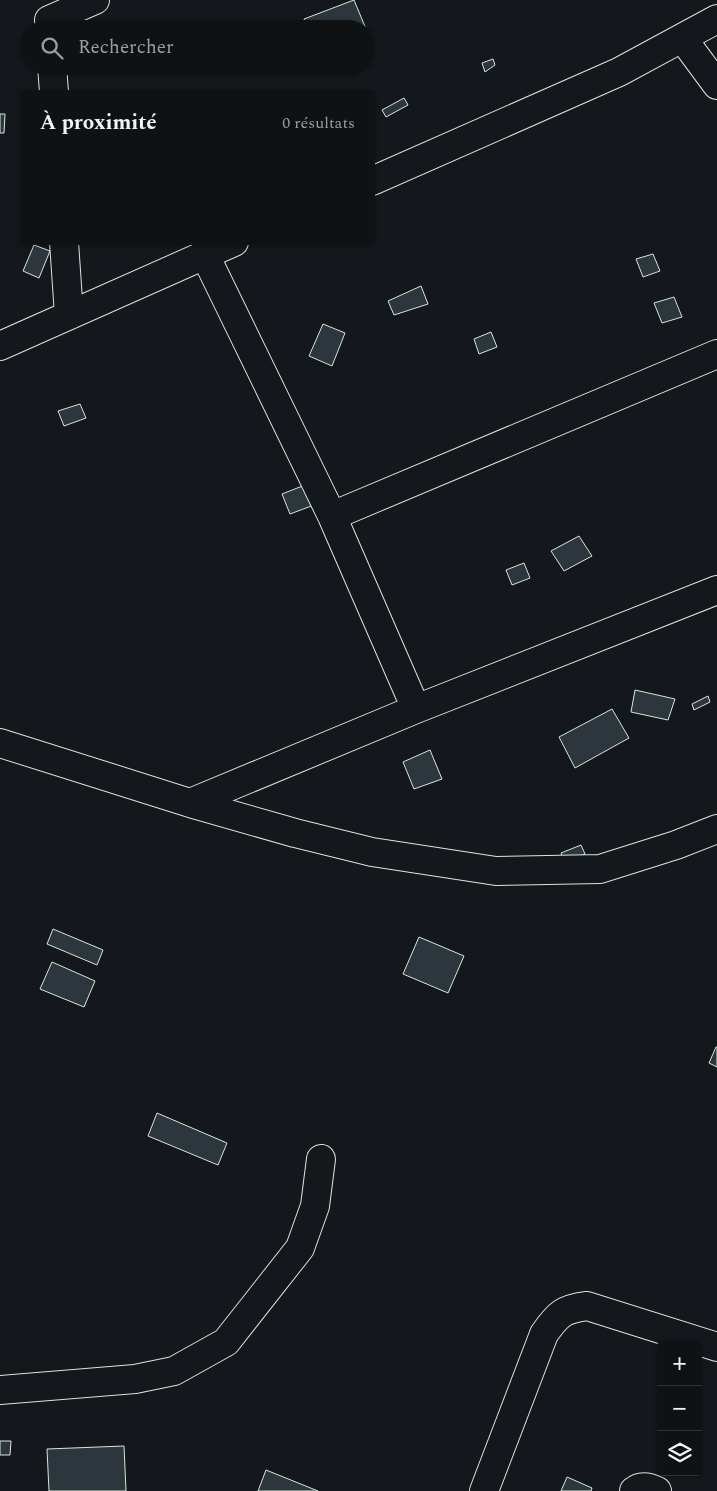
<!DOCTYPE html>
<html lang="fr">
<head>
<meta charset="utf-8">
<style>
	:root { --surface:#0f1215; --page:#1d2022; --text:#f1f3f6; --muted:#9b9ea0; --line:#2f3234 }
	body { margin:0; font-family:Spectral,serif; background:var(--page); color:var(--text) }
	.controls { position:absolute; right:15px; bottom:15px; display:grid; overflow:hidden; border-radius:5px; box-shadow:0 1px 4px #0004 }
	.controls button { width:45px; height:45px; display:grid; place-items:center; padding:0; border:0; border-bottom:1px solid var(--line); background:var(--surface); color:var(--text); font:25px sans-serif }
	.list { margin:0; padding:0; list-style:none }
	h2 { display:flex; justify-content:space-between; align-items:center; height:65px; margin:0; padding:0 20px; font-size:21px }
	h2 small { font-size:16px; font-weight:400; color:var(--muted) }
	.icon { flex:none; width:28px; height:28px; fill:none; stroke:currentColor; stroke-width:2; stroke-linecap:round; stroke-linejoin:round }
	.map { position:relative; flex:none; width:717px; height:1491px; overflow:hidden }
	.search { position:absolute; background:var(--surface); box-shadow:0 1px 4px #0004; left:20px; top:20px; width:355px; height:55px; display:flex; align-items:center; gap:12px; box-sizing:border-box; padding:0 18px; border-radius:28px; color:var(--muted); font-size:19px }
	.panel { position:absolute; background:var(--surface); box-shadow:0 1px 4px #0004; left:20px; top:90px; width:355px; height:155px; border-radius:5px }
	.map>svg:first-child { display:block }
	.building { fill:#2c363c; stroke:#d8e6dc }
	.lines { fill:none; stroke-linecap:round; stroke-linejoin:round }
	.minor-casing { stroke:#d8e6dc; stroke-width:30 }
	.major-casing { stroke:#d8e6dc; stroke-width:30 }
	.minor { stroke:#14181c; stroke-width:28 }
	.major { stroke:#14181c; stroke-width:28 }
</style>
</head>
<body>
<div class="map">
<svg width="717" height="1491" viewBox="0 0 717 1491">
	<rect width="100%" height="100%" fill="#14181c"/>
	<path class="building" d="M354 0 366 29H308L304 19Z
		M493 59 495 65 485 72 482 63Z
		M404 98 408 105 386 117 382 110Z
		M0 114H5L4 133H0Z
		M34 245 50 251 39 278 23 271Z
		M653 254 660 271 643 277 636 259Z
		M421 286 428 304 394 315 388 301Z
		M674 297 682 317 662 323 654 303Z
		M323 324 345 333 332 366 309 356Z
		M491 332 497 347 479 354 474 339Z
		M80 404 86 418 64 426 58 411Z
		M305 485 314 505 290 514 282 494Z
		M579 536 592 556 564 571 551 551Z
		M524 563 530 578 512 585 506 570Z
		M635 690 675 699 668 720 631 712Z
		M708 696 710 702 694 710 692 704Z
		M612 709 629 738 575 768 559 737Z
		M430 750 442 779 414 789 403 762Z
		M581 845 585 854 564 862 561 853Z
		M53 929 103 950 97 965 47 944Z
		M419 937 464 956 448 993 403 974Z
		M52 962 95 981 84 1007 40 989Z
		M716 1047H717V1067L709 1063Z
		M157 1113 227 1143 218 1165 148 1136Z
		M0 1441H11L10 1455H0Z
		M124 1446 126 1491H49L47 1449Z
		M266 1470 318 1491H258Z
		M567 1477 592 1488 591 1491H561Z"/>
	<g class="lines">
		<g class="minor-casing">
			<path id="minor" d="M49 20 95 0
				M683 39 717 85
				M52 66 54 92
				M64 242 69 315
				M205 255 332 516 416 709
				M332 516 717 354
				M0 743 190 803 295 833 372 852 496 871 600 869 676 845 717 829
				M190 803 416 709 717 590
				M0 1390 135 1379 174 1371 226 1342 300 1248 315 1206 321 1159
				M484 1491 544 1334C558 1314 563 1309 587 1306L717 1347
				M634 1491C641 1485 649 1487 657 1491"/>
		</g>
		<g class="major-casing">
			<path id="major" d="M372 181 619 72 717 19
				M0 346 234 242"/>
		</g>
		<use href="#minor" class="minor"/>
		<use href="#major" class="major"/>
	</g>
</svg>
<div class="controls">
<button>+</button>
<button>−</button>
<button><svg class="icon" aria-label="layers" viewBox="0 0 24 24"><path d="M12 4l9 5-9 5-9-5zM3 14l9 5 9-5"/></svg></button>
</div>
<div class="search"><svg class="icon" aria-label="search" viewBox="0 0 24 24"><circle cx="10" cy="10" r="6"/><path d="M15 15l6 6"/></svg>Rechercher</div>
<section class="panel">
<h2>À proximité<small>0 résultats</small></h2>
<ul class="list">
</ul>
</section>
</div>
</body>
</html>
